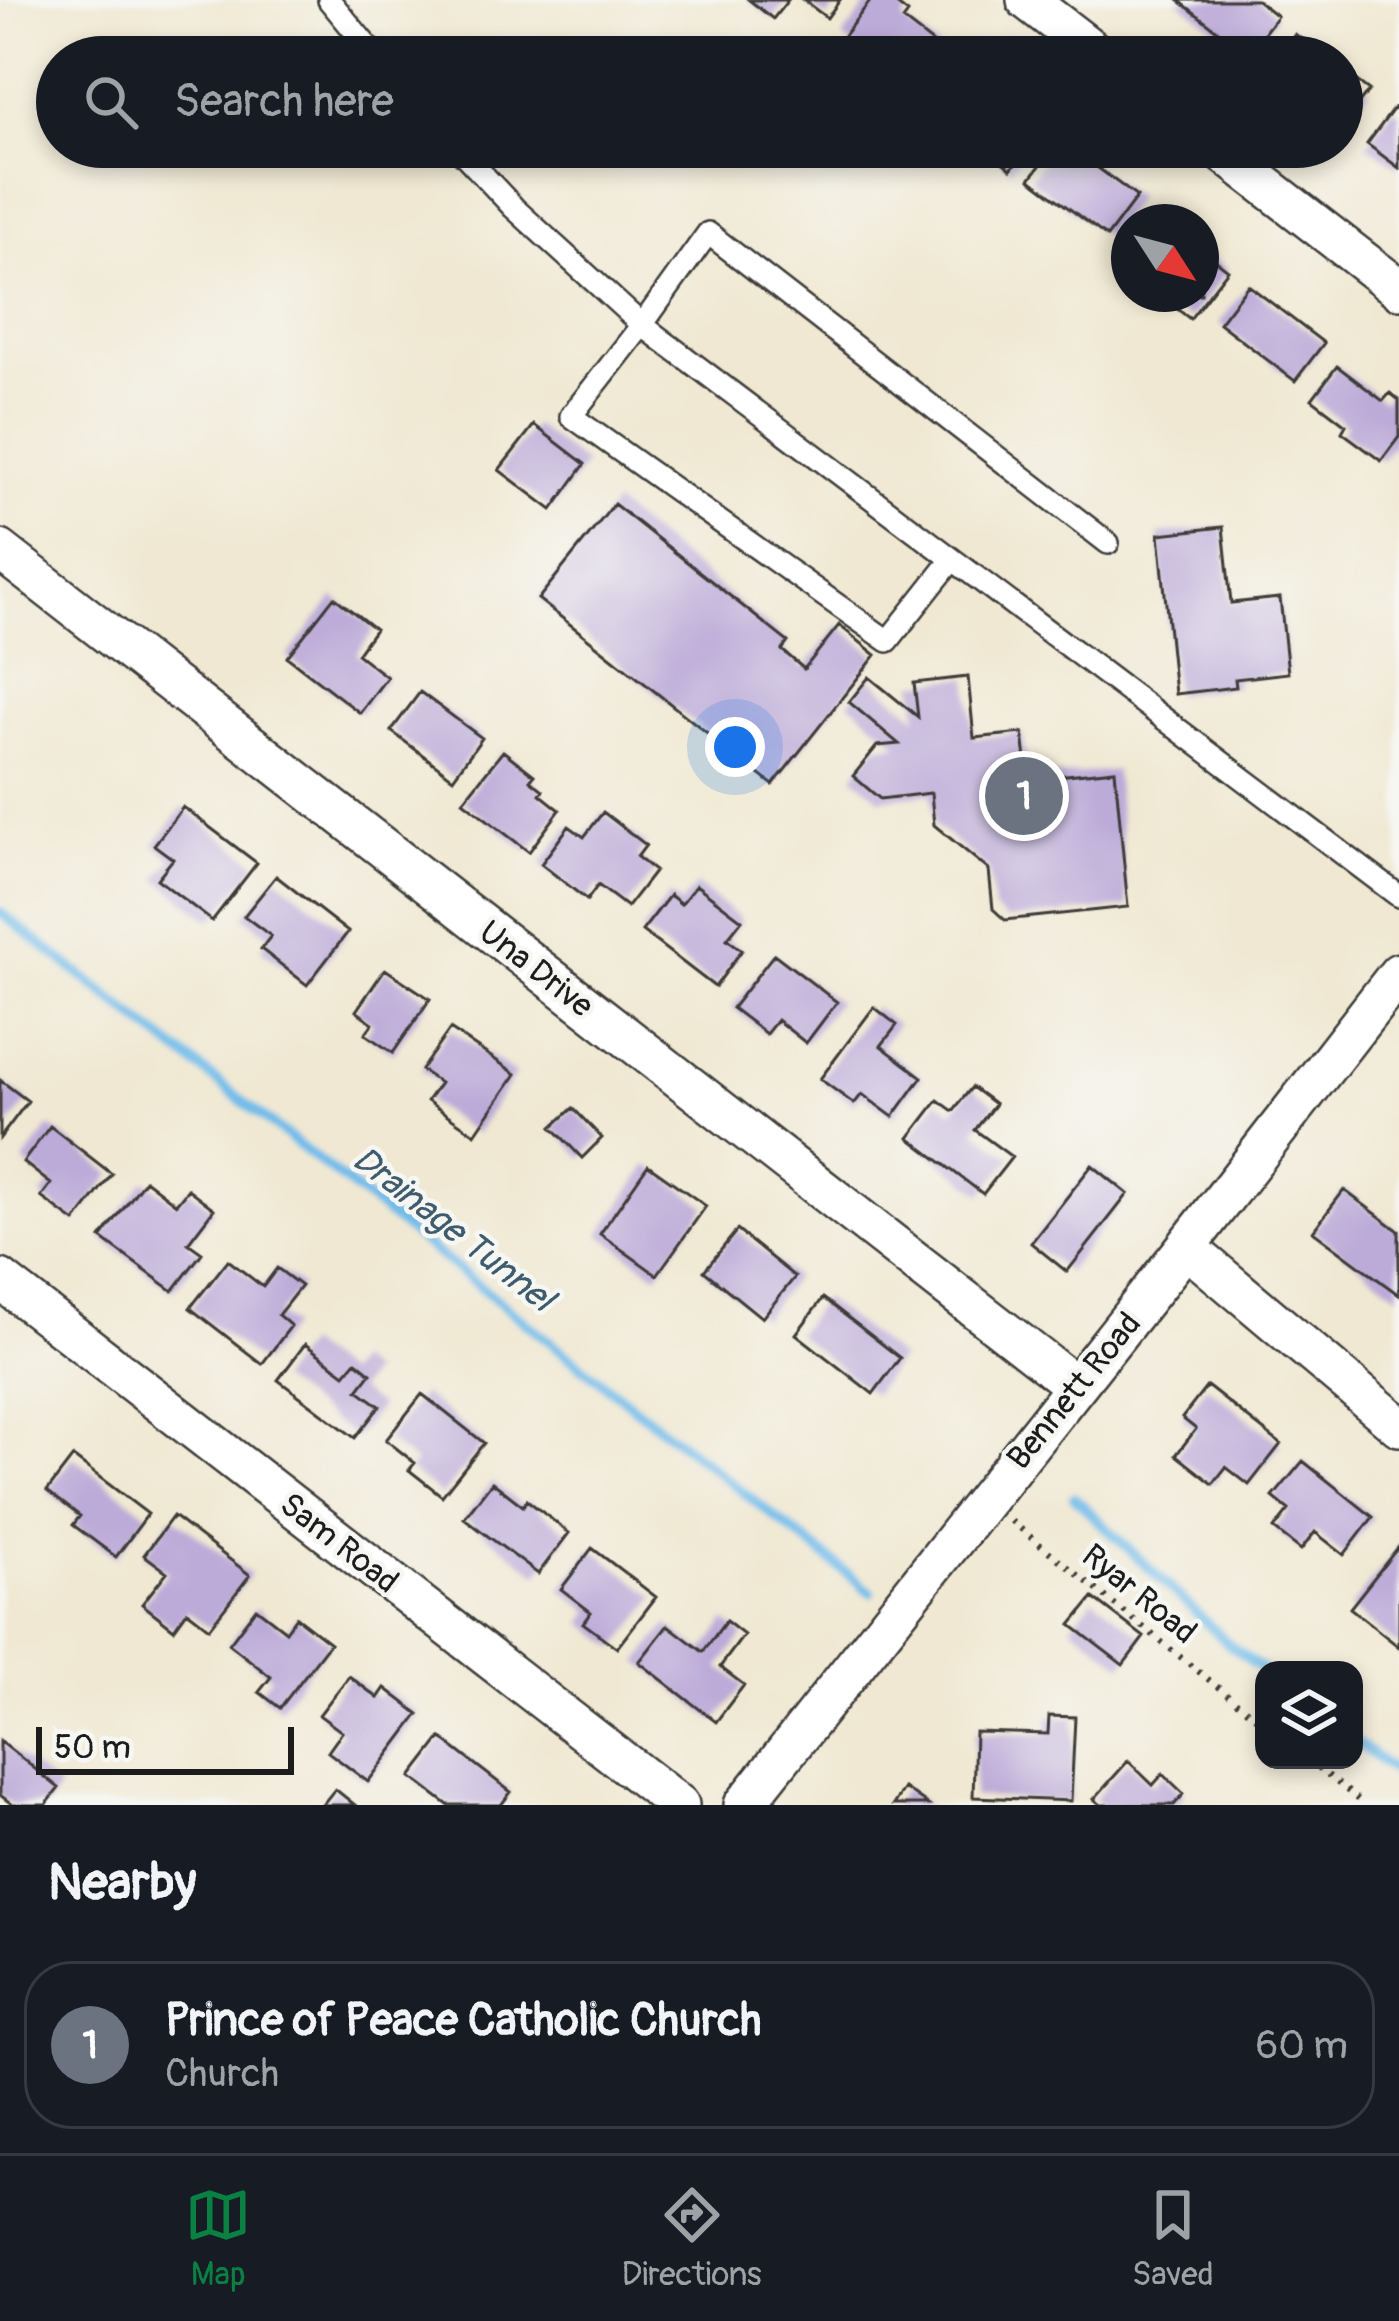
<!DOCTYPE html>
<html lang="en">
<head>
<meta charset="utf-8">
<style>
	:root { --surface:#171b24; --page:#20242c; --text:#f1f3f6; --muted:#9ea1a6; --line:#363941; --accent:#0b8043 }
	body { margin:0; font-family:Pangolin,sans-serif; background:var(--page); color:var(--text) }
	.controls { position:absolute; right:36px; bottom:36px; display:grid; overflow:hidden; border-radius:24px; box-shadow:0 6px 18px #0003 }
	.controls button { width:108px; height:108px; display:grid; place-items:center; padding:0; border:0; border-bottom:3px solid var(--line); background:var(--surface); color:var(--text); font:60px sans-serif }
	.compass { position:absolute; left:1111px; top:204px; width:108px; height:108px; border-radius:50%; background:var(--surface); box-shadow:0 6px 18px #0003; rotate:126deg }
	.scale { position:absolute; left:36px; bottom:30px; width:258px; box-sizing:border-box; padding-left:12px; border:6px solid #1c1c1c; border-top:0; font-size:33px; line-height:42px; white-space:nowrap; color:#1c1c1c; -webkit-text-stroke:9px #f6f6f2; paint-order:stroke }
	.you { position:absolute; left:735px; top:747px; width:42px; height:42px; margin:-30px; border:9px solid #fff; border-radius:50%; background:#1a73e8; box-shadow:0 0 0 18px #1a73e833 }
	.badge { display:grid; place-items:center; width:78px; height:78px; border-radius:50%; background:var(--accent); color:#fff; font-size:39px; font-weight:700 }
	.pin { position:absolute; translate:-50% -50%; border:6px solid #fff; box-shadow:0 3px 12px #0006 }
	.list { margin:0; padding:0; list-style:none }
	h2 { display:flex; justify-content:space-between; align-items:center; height:156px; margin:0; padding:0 48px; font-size:51px }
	h2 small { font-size:39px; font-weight:400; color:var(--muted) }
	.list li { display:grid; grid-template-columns:78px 1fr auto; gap:36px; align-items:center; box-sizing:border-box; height:168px; margin:0 24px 24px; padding:0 24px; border:3px solid var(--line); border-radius:48px }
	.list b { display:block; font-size:45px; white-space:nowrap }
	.list p { margin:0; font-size:39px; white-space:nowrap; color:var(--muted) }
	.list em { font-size:39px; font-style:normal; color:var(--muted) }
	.icon { flex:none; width:66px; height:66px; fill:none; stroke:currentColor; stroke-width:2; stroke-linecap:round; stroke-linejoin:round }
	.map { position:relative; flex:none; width:1399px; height:1805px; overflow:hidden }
	.search { position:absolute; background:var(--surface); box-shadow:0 6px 18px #0003; left:36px; right:36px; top:36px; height:132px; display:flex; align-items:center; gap:30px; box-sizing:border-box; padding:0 42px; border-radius:66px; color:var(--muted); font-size:45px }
	.sheet { height:348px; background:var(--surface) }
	nav { display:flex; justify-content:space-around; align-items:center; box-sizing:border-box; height:168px; border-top:3px solid var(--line); background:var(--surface); font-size:33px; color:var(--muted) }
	nav a { display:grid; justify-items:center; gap:6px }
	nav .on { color:var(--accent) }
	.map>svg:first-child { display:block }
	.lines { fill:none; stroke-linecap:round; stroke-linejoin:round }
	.stream { stroke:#71bcea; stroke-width:10 }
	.building { fill:#bcaad8 }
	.lane-casing { stroke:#3c3b37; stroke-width:26 }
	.street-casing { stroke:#3c3b37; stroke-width:44 }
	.path { stroke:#3c3b37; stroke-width:6; stroke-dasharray:3 9; stroke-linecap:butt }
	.lane { stroke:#fff; stroke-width:21 }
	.street { stroke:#fff; stroke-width:39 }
	.labels { text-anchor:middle; stroke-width:9; stroke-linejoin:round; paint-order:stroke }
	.street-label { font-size:33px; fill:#1c1c1c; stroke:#f6f6f2 }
	.water-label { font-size:36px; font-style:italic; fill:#3e5c6e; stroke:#f6f6f2 }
</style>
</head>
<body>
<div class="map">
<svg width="1399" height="1805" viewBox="0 0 1399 1805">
	<rect width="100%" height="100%" fill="#f6f6f2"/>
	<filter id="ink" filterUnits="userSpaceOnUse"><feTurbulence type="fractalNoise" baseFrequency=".00833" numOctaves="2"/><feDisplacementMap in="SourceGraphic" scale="24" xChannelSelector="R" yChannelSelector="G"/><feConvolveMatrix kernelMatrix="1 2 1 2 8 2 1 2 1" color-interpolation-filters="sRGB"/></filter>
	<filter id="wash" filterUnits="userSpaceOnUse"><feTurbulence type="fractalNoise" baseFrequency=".004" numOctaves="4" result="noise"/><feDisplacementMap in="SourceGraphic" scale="48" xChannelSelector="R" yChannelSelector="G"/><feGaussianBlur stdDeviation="2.7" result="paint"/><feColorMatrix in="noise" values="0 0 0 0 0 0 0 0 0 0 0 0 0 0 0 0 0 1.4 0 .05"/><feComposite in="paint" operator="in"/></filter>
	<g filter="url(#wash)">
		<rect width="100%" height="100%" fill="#f0e8d2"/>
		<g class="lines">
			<path class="stream" d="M0 912 871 1592
				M1074 1497 1231 1646 1264 1671
				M1354 1741 1399 1775"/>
		</g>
		<g id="blocks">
			<path class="building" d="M749 0H788L773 19Z
				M803 0H840L827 18Z
				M871 0H891L908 13 903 20 951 57H867L842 38Z
				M1178 0H1257L1277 16 1248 54Z
				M1295 34 1325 57H1278Z
				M1342 70 1369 90 1342 126Z
				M1394 108 1399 112V168L1367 144Z
				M984 147H1028L1011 169Z
				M1054 147H1070L1137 197 1107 237 1030 179Z
				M1201 249 1228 270 1190 319 1158 294H1201Z
				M1248 285 1324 343 1295 381 1219 323Z
				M1337 366 1383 401 1390 393 1399 400V437L1381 461 1342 432 1346 425 1312 399Z
				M534 425 585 464 552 510 499 470Z
				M614 504 788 642 782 650 804 669 839 625 876 655 773 785 538 599Z
				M1223 527 1231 603 1280 598 1288 673 1235 679 1236 687 1175 694 1159 534Z
				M334 597 375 629 357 654 387 677 360 713 287 657Z
				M869 677 918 717 914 683 968 677 974 738 1023 733 1028 779 1115 770 1128 907 1005 920 993 909 989 870 934 825 931 793 880 799 853 776 877 746 899 744 849 702Z
				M420 692 482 738 453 778 391 731Z
				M503 751 534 775 530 780 543 790 540 794 560 810 529 852 463 801Z
				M183 807 257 863 212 921 157 879 173 859 154 845Z
				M603 812 646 845 637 857 655 871 627 907 598 885 587 900 541 864 569 826 584 837Z
				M276 876 348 932 307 985 261 949 271 936 244 916Z
				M696 885 742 920 727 939 742 950 715 987 642 931 670 895 681 904Z
				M774 954 837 1002 806 1043 777 1020 766 1034 732 1008Z
				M385 969 430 999 393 1053 365 1034 373 1023 356 1011Z
				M874 1007 897 1025 881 1046 922 1077 893 1117 862 1094 854 1104 820 1079Z
				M450 1029 516 1074 475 1134 427 1101 440 1083 421 1070Z
				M0 1080 28 1101 0 1138Z
				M972 1087 995 1104 975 1130 1012 1157 983 1194 909 1138 938 1100 953 1111Z
				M573 1108 602 1138 582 1158 552 1127Z
				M50 1126 112 1174 75 1222 41 1197 51 1184 23 1162Z
				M648 1165 706 1206 657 1275 600 1234Z
				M1092 1165 1128 1194 1067 1272 1031 1243Z
				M145 1180 176 1204 188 1189 214 1209 188 1243 202 1253 173 1291 101 1238Z
				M1344 1190 1399 1231V1295L1313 1231Z
				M737 1230 795 1277 762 1318 704 1271Z
				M228 1260 263 1287 277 1268 301 1286 278 1315 291 1326 262 1364 190 1308Z
				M823 1298 900 1358 873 1394 796 1334Z
				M305 1344 345 1374 356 1361 371 1373 358 1390 380 1406 355 1438 278 1380Z
				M1207 1386 1281 1444 1249 1485 1226 1467 1213 1484 1176 1455 1196 1429 1182 1418Z
				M422 1394 484 1443 442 1496 409 1470 415 1463 386 1440Z
				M73 1457 148 1514 116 1557 73 1525 80 1516 47 1491Z
				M1303 1461 1373 1517 1344 1555 1315 1532 1301 1550 1274 1529 1289 1510 1273 1497Z
				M492 1482 523 1506 527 1500 569 1533 538 1574 464 1518Z
				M173 1516 250 1575 209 1628 187 1611 174 1629 142 1604 167 1572 144 1555Z
				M1399 1546V1647L1350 1608Z
				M592 1548 656 1597 617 1648 583 1623 591 1612 561 1589Z
				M1093 1598 1144 1637 1123 1665 1071 1625Z
				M256 1608 286 1631 296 1617 330 1643 280 1708 259 1692 271 1677 229 1644Z
				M726 1621 744 1635 720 1667 744 1685 716 1722 639 1662 668 1625 703 1652Z
				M349 1676 378 1698 385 1688 419 1714 368 1782 328 1752 342 1732 319 1715Z
				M1049 1716 1075 1717 1071 1801 973 1797 975 1732 1048 1734Z
				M441 1738 511 1792 501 1805H448L411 1777Z
				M0 1741 59 1788 46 1805H13L0 1795Z
				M1128 1761 1153 1785 1163 1774 1184 1794 1174 1805H1101L1094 1799Z
				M904 1788 928 1805H893Z
				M335 1789 355 1805H322Z"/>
		</g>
	</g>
	<g filter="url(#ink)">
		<use href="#blocks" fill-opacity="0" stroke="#3c3b37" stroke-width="3"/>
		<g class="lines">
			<g class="lane-casing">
				<path id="lane" d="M329 0 376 57
					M457 147 514 208 642 325 1399 896
					M952 560 888 641 571 416 642 325 708 233 1108 543"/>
			</g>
			<g class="street-casing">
				<path id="street" d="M1027 0 1101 57
					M1216 147 1399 289
					M0 550 1075 1386
					M1186 1247 1399 1426
					M0 1279 679 1805
					M744 1805 1186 1247 1399 973"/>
			</g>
			<path class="path" d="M1011 1521 1264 1724
				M1309 1760 1365 1805"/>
			<use href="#lane" class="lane"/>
			<use href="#street" class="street"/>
		</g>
	</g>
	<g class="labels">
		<g class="street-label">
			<text transform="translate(537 968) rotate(38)" y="12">Una Drive</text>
			<text transform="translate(1073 1390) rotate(-51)" y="12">Bennett Road</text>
			<text transform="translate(340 1542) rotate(38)" y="12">Sam Road</text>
			<text transform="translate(1140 1593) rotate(39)" y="12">Ryar Road</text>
		</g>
		<g class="water-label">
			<text transform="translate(454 1228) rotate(38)" y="13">Drainage Tunnel</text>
		</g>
	</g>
</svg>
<div class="controls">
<button><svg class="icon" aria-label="layers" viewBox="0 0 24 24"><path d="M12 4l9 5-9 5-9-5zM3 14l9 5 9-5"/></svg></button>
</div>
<svg class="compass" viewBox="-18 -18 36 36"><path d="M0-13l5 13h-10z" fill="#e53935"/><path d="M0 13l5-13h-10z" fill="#9ea1a6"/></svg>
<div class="scale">50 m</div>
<div class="you"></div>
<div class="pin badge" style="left:1024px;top:796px;background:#6b7280">1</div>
<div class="search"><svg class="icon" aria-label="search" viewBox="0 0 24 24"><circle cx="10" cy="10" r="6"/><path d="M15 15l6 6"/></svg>Search here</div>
</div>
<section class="sheet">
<h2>Nearby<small></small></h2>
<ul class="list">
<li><span class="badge" style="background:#6b7280">1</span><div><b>Prince of Peace Catholic Church</b><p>Church</p></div><em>60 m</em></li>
</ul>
</section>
<nav>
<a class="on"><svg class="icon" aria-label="map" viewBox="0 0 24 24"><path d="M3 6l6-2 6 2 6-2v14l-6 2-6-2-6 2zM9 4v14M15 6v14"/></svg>Map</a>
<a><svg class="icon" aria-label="directions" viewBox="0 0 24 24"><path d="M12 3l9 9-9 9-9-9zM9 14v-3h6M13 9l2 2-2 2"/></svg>Directions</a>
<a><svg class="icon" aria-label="saved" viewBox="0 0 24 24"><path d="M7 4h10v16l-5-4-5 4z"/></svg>Saved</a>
</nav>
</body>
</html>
